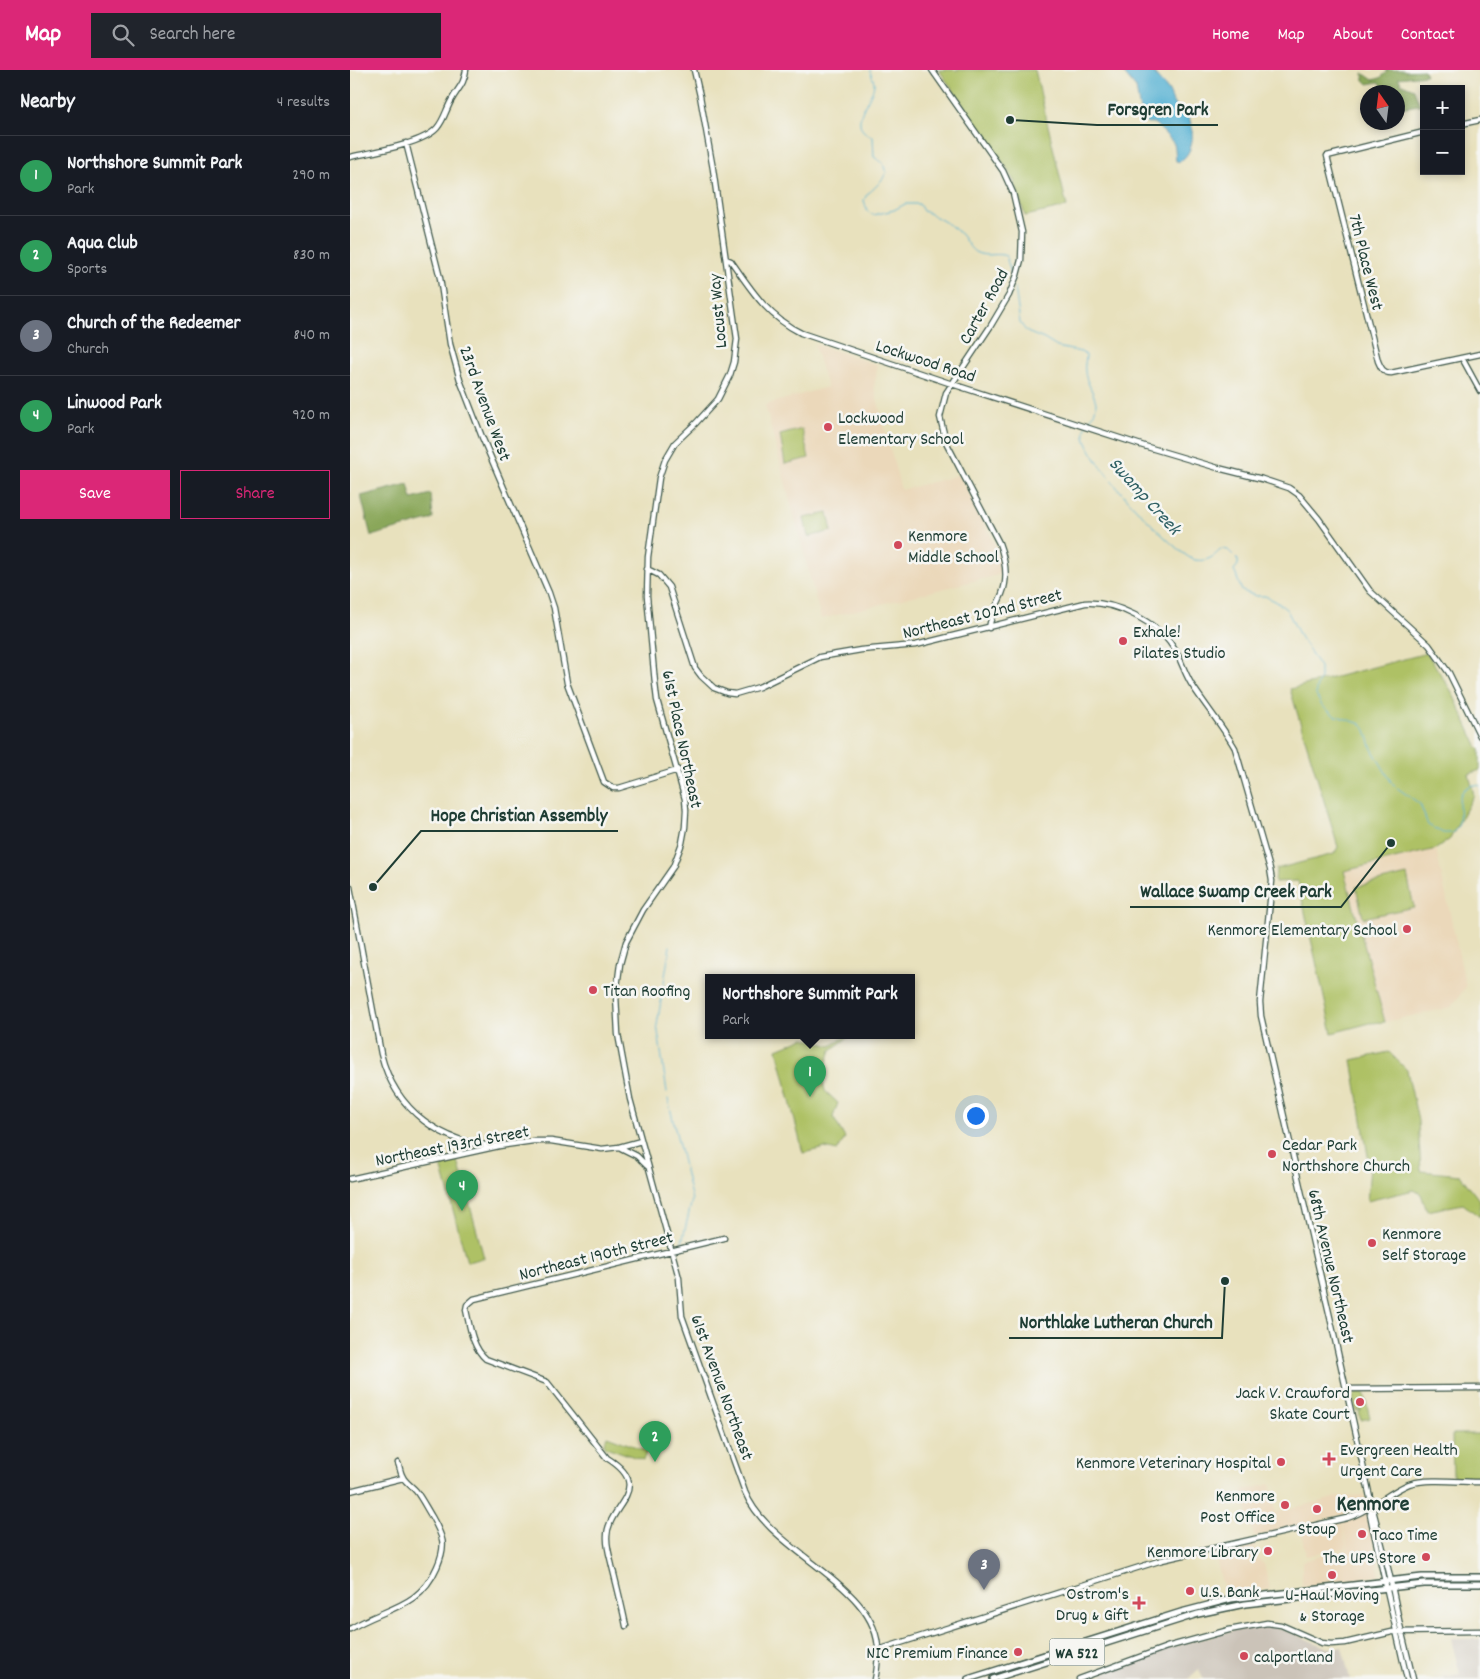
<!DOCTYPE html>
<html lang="en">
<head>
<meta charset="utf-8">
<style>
	:root { --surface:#171b24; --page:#20242c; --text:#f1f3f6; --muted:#9ea1a6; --line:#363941; --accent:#db2777 }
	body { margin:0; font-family:Dekko,sans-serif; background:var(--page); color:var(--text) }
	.controls { position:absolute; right:15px; top:15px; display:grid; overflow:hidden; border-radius:0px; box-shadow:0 2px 8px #0003 }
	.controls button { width:45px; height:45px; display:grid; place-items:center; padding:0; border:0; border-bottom:1px solid var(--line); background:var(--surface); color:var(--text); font:25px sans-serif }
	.compass { position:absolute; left:1010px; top:15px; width:45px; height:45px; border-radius:50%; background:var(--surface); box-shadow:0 2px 8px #0003; rotate:346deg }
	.you { position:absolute; left:625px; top:1045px; width:18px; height:18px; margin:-12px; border:4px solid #fff; border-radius:50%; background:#1a73e8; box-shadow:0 0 0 8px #1a73e833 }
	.badge { display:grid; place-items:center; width:32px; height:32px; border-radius:50%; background:var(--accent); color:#fff; font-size:16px; font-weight:700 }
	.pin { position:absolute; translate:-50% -41px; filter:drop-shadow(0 1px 2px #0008) }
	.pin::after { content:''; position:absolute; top:26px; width:18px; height:15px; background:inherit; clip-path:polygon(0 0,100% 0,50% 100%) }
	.popup { position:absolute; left:355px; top:904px; width:210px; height:65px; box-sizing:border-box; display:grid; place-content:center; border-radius:0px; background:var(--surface); filter:drop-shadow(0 1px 4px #0005); font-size:16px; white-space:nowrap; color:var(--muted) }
	.popup b { font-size:19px; color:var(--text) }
	.popup::after { content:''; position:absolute; left:50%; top:100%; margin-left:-10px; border:10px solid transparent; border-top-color:var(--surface) }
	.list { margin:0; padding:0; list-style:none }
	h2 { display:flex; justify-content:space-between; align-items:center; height:65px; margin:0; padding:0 20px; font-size:21px }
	h2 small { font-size:16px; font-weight:400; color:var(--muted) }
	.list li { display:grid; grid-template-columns:32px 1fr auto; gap:15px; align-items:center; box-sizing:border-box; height:80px; padding:0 20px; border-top:1px solid var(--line) }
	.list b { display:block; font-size:19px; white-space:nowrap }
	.list p { margin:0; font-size:16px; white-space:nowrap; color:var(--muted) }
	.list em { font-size:16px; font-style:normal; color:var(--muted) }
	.actions { display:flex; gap:10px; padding:15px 20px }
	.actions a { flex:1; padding:11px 0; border:1px solid var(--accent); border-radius:0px; text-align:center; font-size:18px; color:var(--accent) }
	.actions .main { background:var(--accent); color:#fff }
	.icon { flex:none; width:28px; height:28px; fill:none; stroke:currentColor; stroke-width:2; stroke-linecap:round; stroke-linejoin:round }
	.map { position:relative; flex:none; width:1130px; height:1609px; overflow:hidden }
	header { display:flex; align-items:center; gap:30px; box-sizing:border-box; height:70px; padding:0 25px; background:var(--accent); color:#fff }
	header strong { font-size:24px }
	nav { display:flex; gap:28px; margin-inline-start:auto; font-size:18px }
	.search { width:350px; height:45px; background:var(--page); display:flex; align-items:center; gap:12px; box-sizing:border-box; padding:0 18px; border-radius:0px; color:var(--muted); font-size:19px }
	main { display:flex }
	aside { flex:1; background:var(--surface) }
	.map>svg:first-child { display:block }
	.built { fill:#ebd8ba }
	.industrial { fill:#cbc3b8 }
	.green { fill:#aec165; stroke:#667f4c }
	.forest { fill:#8aa75a; stroke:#547247 }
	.water { fill:#55b1d3; stroke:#3a7784 }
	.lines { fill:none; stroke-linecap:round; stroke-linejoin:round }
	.stream { stroke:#55b1d3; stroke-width:1 }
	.secondary-casing { stroke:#3d5649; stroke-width:7 }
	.primary-casing { stroke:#3d5649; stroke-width:8 }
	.secondary { stroke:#fff; stroke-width:4.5 }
	.primary { stroke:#fff; stroke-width:5 }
	.poi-dot { fill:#d1495b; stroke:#f6f6f2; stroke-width:2 }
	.labels { text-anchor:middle; stroke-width:5; stroke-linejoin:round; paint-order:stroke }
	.shield { fill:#f6f6f2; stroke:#60746d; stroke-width:1 }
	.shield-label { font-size:16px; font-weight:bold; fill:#1f3d34 }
	.street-label { font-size:18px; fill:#1f3d34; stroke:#f6f6f2 }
	.poi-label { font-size:18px; fill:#1f3d34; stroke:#f6f6f2; text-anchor:start }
	.water-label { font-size:19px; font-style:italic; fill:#2f6064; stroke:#f6f6f2 }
	.district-label { font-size:22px; font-weight:bold; fill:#1f3d34; stroke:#f6f6f2 }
	.leader { fill:none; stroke:#1f3d34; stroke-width:2 }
	.callout-dot { fill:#1f3d34; stroke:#f6f6f2; stroke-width:2 }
	.callout-label { font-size:19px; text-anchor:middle; font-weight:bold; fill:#1f3d34; stroke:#f6f6f2; stroke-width:5; stroke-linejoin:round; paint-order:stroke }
</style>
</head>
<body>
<header>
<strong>Map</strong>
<div class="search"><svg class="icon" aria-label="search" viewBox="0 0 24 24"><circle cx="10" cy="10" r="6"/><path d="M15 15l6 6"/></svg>Search here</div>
<nav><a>Home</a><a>Map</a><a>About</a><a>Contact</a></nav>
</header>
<main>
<aside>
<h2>Nearby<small>4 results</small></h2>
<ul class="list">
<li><span class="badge" style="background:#2e9e5b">1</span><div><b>Northshore Summit Park</b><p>Park</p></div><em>290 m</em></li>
<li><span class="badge" style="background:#2e9e5b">2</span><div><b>Aqua Club</b><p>Sports</p></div><em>830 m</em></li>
<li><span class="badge" style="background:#6b7280">3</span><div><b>Church of the Redeemer</b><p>Church</p></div><em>840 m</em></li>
<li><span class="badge" style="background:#2e9e5b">4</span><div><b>Linwood Park</b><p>Park</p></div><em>920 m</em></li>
</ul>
<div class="actions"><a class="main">Save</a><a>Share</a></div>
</aside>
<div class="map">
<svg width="1130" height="1609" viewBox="0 0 1130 1609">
	<rect width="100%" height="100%" fill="#f6f6f2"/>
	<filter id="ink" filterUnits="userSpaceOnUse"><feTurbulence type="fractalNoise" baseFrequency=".02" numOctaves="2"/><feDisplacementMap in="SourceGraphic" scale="10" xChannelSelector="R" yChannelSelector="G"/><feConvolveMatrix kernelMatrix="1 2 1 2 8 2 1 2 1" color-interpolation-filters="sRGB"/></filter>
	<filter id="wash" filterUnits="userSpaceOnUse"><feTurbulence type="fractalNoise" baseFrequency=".0096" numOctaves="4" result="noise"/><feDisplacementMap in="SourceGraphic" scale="20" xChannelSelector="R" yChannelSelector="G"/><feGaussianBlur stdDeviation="1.12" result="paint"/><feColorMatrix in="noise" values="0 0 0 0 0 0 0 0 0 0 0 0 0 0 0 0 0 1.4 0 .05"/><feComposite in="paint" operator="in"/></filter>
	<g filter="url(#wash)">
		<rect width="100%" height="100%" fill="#e8e1bd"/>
		<path class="built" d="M464 274 528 295 524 317 551 420 609 405 640 465 649 485 652 504 471 549 415 335 477 317Z
			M1086 779 1116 917 1101 937 1035 952 994 801Z
			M920 1414 926 1442 988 1427 1014 1425 1028 1494 1029 1506 952 1516V1491L998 1479 991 1445 904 1467 892 1421Z
			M992 1453 997 1478 956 1486 951 1462Z
			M904 1473 908 1489 914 1494 920 1519 875 1525 864 1482Z"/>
		<path class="industrial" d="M914 1555 930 1558 978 1578 992 1577 1000 1609H853L849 1599 838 1609H754L753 1603 815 1579 881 1561Z
			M1101 1569H1130V1609H1082L1110 1604Z"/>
		<path class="green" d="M589 0H685L717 137 675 146 664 111 658 100Z
			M452 359 459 388 435 394 430 365Z
			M478 443 482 461 458 467 454 448Z
			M1077 583 1102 622 1127 676 1130 679V700L1119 704 1124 725 1100 769 1086 779 994 801 1035 952 1020 953 982 963 948 811 925 812 926 799 984 784 988 777 940 619Z
			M1057 805 1064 837 1013 848 1006 817Z
			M496 966H500L481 980 472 1007 475 1021 488 1033 483 1047 495 1068 487 1081 475 1078 453 1083 427 979 454 968 481 976Z
			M1039 982 1057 1000 1068 1051 1071 1101 1110 1105 1130 1131V1147L1113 1134 1077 1141 1071 1124 1064 1120 1017 1131 1020 1098 1002 990Z
			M108 1091 134 1188 117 1192 91 1095Z
			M1006 1323H1014L1020 1348 1011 1350 1009 1342 1012 1340 1006 1341 1003 1327Z
			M1102 1364H1130V1407H1103Z
			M257 1366 297 1381 293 1390 256 1377 254 1374Z"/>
		<path class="forest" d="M1036 0H1054L1055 1 1074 0 1076 5 1048 8 1052 14 1064 19 1070 35 1048 38V22H1033L1034 21 1030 12 1018 14 1014 10 1013 3 1023 10 1030 8 1037 2Z
			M58 414 62 429 81 424 83 449 21 466 11 426Z"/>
		<path class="water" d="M764 0H802C806 8 813 13 818 20 824 29 820 38 836 39 844 57 847 81 829 92L826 91C825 86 826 80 824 74 824 73 807 55 805 54 802 53 800 54 797 54L791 47 786 18 772 1Z"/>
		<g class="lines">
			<path class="stream" d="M520 0C520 5 525 10 524 15 520 33 495 56 523 67L524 87 533 93 536 103C534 109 522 121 517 124L514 130 517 141 523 145 544 140 555 134H569L573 141C584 145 606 157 613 167 617 173 619 177 625 182 636 188 647 182 656 186L663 211
				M665 217 670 253 677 262 694 269 707 277 731 282 736 285C736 290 734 296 735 301 735 312 747 326 746 336 745 348 732 354 735 367 737 377 751 398 758 406 768 421 831 488 845 490 857 492 864 487 871 479L878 480 888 490V495L884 500 892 521 906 526H915L927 532 937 540 951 568 970 597V608L966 619V625L972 636 984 645 1011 654 1016 660 1022 679 1043 715 1070 734 1078 755 1093 763H1101C1103 762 1106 760 1107 758 1114 745 1102 725 1118 717 1122 715 1126 714 1130 716
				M317 1022 307 955 320 876
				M318 1029 342 1130 332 1172"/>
		</g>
	</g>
	<g filter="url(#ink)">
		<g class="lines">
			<g class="secondary-casing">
				<path id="secondary" d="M344 0 350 26 363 99 387 269 384 292 380 305 368 329 346 353 325 373 315 390 309 408 298 487 297 526 305 613 307 630 335 729 336 740 335 757 332 773 323 797 293 840 276 872 270 894 266 925 268 964 280 1029 329 1208 332 1246 395 1422C420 1484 533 1515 528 1586 527 1594 527 1602 525 1609
					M582 0 653 101 663 123 672 162 671 190 667 205 659 225 640 257 596 323 590 347 596 372 649 473C655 489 659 507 652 524 647 536 641 544 639 558
					M1111 54 1130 50
					M1074 62 977 86 1028 291C1031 298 1033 303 1041 303L1130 284
					M56 73 90 208 100 274 110 310 132 367 199 523 204 538 217 613 254 712 263 718H269L328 700
					M0 87C22 82 73 74 87 58 94 50 96 40 101 31 108 18 114 15 116 0
					M376 189 381 191C401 220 418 247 451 263L602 314 794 376 868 398 912 409 939 418 949 425 969 449 1020 521 1079 575 1099 603 1130 666
					M1112 288 1130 321
					M297 499 309 505 319 517 345 598 351 606 364 618 377 623 385 624 409 617 470 587 511 580 566 575 735 533C765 531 807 552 823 577 832 590 835 606 844 618 858 639 873 657 885 678L920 799 922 811 910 932 911 946 982 1256 1022 1436 1039 1502 1050 1555 1063 1609
					M0 817 31 984C45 1040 92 1075 149 1076
					M109 1070 110 1084
					M271 1078 287 1086 297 1096
					M0 1109 149 1076 183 1071H201L252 1079 269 1077 291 1071
					M995 1319 1130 1318
					M0 1421 53 1408
					M1022 1437 1020 1444 1022 1454 1057 1609
					M276 1556C272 1536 267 1516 262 1496 260 1487 257 1478 257 1469 255 1436 307 1419 257 1388L197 1312 136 1289C122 1277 120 1257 116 1240L117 1235 124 1229 374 1168
					M0 1559C35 1537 69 1539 87 1497 97 1474 93 1467 82 1447 77 1439 72 1429 66 1421 62 1416 55 1412 53 1407 50 1403 50 1397 48 1393
					M528 1580 812 1490 997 1448C1020 1441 1037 1423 1059 1414 1076 1408 1111 1412 1130 1412
					M729 1609 817 1577 879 1560 917 1553 931 1555 972 1573 981 1574 995 1573 1042 1562 1130 1561"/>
			</g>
			<g class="primary-casing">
				<path id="primary" d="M618 1609 831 1542 881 1529 1072 1507H1130
					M643 1609 848 1544 895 1534 1074 1514H1130"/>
			</g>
			<use href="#secondary" class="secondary"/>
			<use href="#primary" class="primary"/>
		</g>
	</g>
	<g class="poi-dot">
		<circle cx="478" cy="357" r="5"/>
		<circle cx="548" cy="475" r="5"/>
		<circle cx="773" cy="571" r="5"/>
		<circle cx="1057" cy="859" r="5"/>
		<circle cx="243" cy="920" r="5"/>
		<circle cx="922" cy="1084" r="5"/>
		<circle cx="1022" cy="1173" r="5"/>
		<circle cx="1010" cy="1332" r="5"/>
		<path d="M976.5 1381.5h5v5h5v5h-5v5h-5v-5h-5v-5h5z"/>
		<circle cx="931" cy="1392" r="5"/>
		<circle cx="935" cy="1435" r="5"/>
		<circle cx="967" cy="1439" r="5"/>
		<circle cx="1012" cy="1464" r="5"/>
		<circle cx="918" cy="1481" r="5"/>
		<circle cx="1076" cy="1487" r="5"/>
		<circle cx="982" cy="1505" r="5"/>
		<circle cx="840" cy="1521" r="5"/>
		<path d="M786.5 1525.5h5v5h5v5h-5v5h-5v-5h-5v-5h5z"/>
		<circle cx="668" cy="1582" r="5"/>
		<circle cx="894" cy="1586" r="5"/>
	</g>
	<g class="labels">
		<rect class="shield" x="699.5" y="1568.5" width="55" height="27" rx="4"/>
		<g class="shield-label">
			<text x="727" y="1588">WA 522</text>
		</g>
		<g class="street-label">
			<text transform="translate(1017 192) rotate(76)" y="6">7th Place West</text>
			<text transform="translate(633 236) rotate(-61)" y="6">Carter Road</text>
			<text transform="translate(367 241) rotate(-95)" y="6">Locust Way</text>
			<text transform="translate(576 290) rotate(18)" y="6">Lockwood Road</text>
			<text transform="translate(136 333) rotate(70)" y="6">23rd Avenue West</text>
			<text transform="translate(632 543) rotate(-14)" y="6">Northeast 202nd Street</text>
			<text transform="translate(333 669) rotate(78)" y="6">61st Place Northeast</text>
			<text transform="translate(102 1075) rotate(-11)" y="6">Northeast 193rd Street</text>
			<text transform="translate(246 1185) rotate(-14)" y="6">Northeast 190th Street</text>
			<text transform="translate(982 1196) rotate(77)" y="6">68th Avenue Northeast</text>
			<text transform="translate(373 1317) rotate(70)" y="6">61st Avenue Northeast</text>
		</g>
		<g class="poi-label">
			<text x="488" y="353">Lockwood<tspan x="488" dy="21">Elementary School</tspan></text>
			<text x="558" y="471">Kenmore<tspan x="558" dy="21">Middle School</tspan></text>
			<text x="783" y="567">Exhale!<tspan x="783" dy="21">Pilates Studio</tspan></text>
			<text x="1047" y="865" text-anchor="end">Kenmore Elementary School</text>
			<text x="253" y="926">Titan Roofing</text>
			<text x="932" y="1080">Cedar Park<tspan x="932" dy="21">Northshore Church</tspan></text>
			<text x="1032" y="1169">Kenmore<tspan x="1032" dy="21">Self Storage</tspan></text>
			<text x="1000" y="1328" text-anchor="end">Jack V. Crawford<tspan x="1000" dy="21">Skate Court</tspan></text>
			<text x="990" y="1385">Evergreen Health<tspan x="990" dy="21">Urgent Care</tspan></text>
			<text x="921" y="1398" text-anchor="end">Kenmore Veterinary Hospital</text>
			<text x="925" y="1431" text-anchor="end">Kenmore<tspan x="925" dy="21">Post Office</tspan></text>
			<text x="967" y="1464" text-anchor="middle">Stoup</text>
			<text x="1022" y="1470">Taco Time</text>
			<text x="908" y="1487" text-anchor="end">Kenmore Library</text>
			<text x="1066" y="1493" text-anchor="end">The UPS Store</text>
			<text x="850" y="1527">U.S. Bank</text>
			<text x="779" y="1529" text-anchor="end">Ostrom's<tspan x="779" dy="21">Drug &amp; Gift</tspan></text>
			<text x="982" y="1530" text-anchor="middle">U-Haul Moving<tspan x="982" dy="21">&amp; Storage</tspan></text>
			<text x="658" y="1588" text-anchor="end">NIC Premium Finance</text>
			<text x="904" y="1592">calportland</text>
		</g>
		<g class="water-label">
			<text transform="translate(796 425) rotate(48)" y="7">Swamp Creek</text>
		</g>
		<g class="district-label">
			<text x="1023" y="1440">Kenmore</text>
		</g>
	</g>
	<path class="leader" d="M660 50L747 55H868M23 817L71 761H268M1041 773L991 837H780M875 1211L872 1268H659"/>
	<g class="callout-dot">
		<circle cx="660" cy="50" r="5"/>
		<circle cx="23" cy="817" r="5"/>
		<circle cx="1041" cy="773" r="5"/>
		<circle cx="875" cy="1211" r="5"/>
	</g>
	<g class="callout-label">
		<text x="808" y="45">Forsgren Park</text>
		<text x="169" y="751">Hope Christian Assembly</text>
		<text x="886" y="827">Wallace Swamp Creek Park</text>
		<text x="766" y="1258">Northlake Lutheran Church</text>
	</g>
</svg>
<div class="controls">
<button>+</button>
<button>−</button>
</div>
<svg class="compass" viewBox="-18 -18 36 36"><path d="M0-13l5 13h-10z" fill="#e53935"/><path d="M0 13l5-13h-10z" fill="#9ea1a6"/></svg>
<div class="you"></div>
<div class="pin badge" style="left:460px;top:1027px;background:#2e9e5b">1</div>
<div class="popup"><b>Northshore Summit Park</b>Park</div>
<div class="pin badge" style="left:305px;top:1392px;background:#2e9e5b">2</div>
<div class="pin badge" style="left:634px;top:1520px;background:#6b7280">3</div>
<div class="pin badge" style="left:112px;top:1141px;background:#2e9e5b">4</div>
</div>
</main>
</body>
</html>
